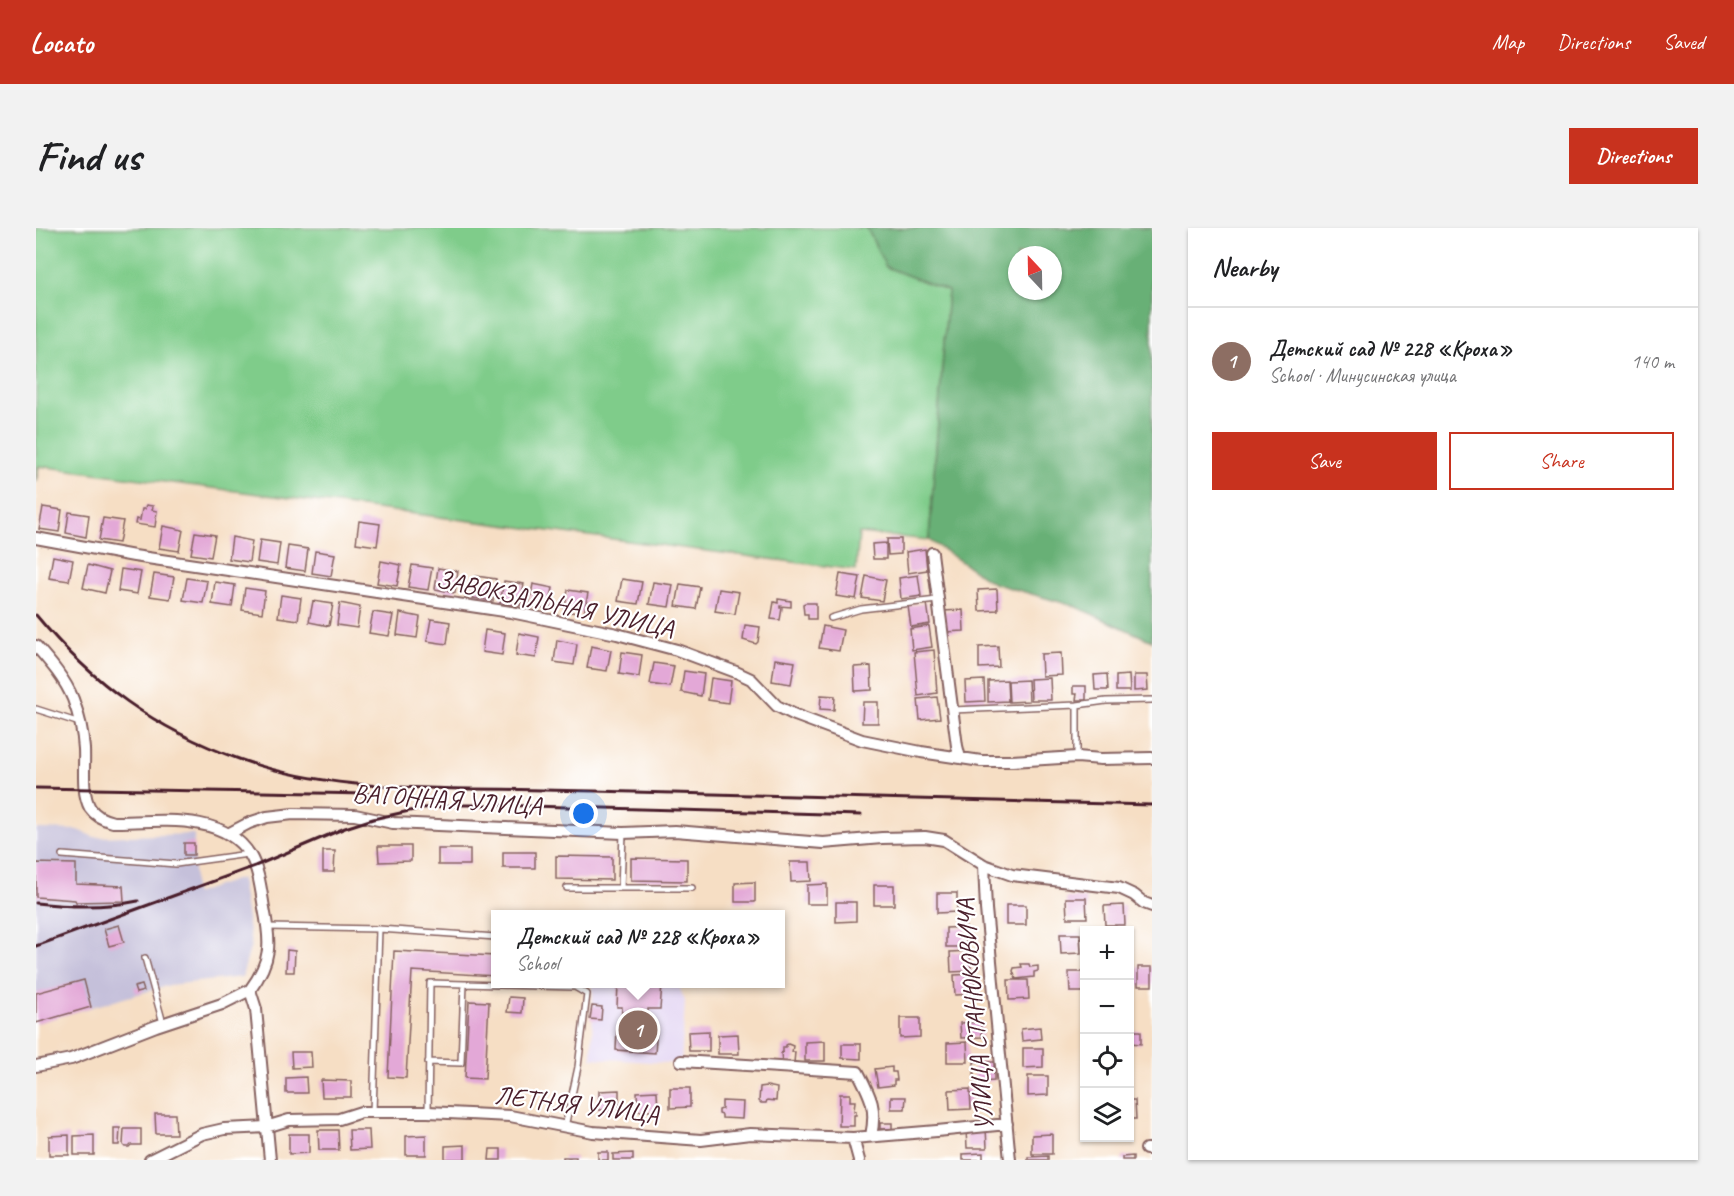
<!DOCTYPE html>
<html lang="en">
<head>
<meta charset="utf-8">
<style>
	:root { --surface:#fff; --page:#f2f2f2; --text:#202124; --muted:#757577; --line:#e0e0e0; --accent:#c8321e }
	body { margin:0; font-family:Caveat,sans-serif; background:var(--page); color:var(--text) }
	.controls { position:absolute; right:18px; bottom:18px; display:grid; overflow:hidden; border-radius:0px; box-shadow:0 2px 4px #0004 }
	.controls button { width:54px; height:54px; display:grid; place-items:center; padding:0; border:0; border-bottom:2px solid var(--line); background:var(--surface); color:var(--text); font:30px sans-serif }
	.compass { position:absolute; left:972px; top:18px; width:54px; height:54px; border-radius:50%; background:var(--surface); box-shadow:0 2px 4px #0004; rotate:338deg }
	.you { position:absolute; left:548px; top:586px; width:21px; height:21px; margin:-15px; border:4px solid #fff; border-radius:50%; background:#1a73e8; box-shadow:0 0 0 9px #1a73e833 }
	.badge { display:grid; place-items:center; width:39px; height:39px; border-radius:50%; background:var(--accent); color:#fff; font-size:20px; font-weight:700 }
	.pin { position:absolute; translate:-50% -50%; border:3px solid #fff; box-shadow:0 2px 6px #0006 }
	.popup { position:absolute; left:455px; top:682px; width:294px; height:78px; box-sizing:border-box; display:grid; place-content:center; border-radius:0px; background:var(--surface); filter:drop-shadow(0 2px 4px #0005); font-size:20px; white-space:nowrap; color:var(--muted) }
	.popup b { font-size:22px; color:var(--text) }
	.popup::after { content:''; position:absolute; left:50%; top:100%; margin-left:-12px; border:12px solid transparent; border-top-color:var(--surface) }
	.list { margin:0; padding:0; list-style:none }
	h2 { display:flex; justify-content:space-between; align-items:center; height:78px; margin:0; padding:0 24px; font-size:26px }
	h2 small { font-size:20px; font-weight:400; color:var(--muted) }
	.list li { display:grid; grid-template-columns:39px 1fr auto; gap:18px; align-items:center; box-sizing:border-box; height:108px; padding:0 24px; border-top:2px solid var(--line) }
	.list b { display:block; font-size:22px; white-space:nowrap }
	.list p { margin:0; font-size:20px; white-space:nowrap; color:var(--muted) }
	.list em { font-size:20px; font-style:normal; color:var(--muted) }
	.actions { display:flex; gap:12px; padding:18px 24px }
	.actions a { flex:1; padding:14px 0; border:2px solid var(--accent); border-radius:0px; text-align:center; font-size:21px; color:var(--accent) }
	.actions .main { background:var(--accent); color:#fff }
	.icon { flex:none; width:33px; height:33px; fill:none; stroke:currentColor; stroke-width:2; stroke-linecap:round; stroke-linejoin:round }
	.map { position:relative; flex:none; width:1116px; height:932px; overflow:hidden; border-radius:0px }
	header { display:flex; align-items:center; gap:36px; box-sizing:border-box; height:84px; padding:0 30px; background:var(--accent); color:#fff }
	header strong { font-size:28px }
	nav { display:flex; gap:33px; margin-inline-start:auto; font-size:21px }
	.intro { display:flex; align-items:center; justify-content:space-between; box-sizing:border-box; height:144px; padding:0 36px }
	h1 { margin:0; font-size:42px }
	.button { padding:15px 27px; border-radius:0px; background:var(--accent); color:#fff; font-size:21px; font-weight:700 }
	main { display:flex; gap:36px; padding:0 36px }
	aside { flex:1; background:var(--surface); border-radius:0px; box-shadow:0 2px 4px #0004 }
	.map>svg:first-child { display:block }
	.built { fill:#e2d4f3 }
	.industrial { fill:#c5c0da }
	.green { fill:#7fcc8a; stroke:#64765a; stroke-width:1.5 }
	.forest { fill:#67b076; stroke:#586850; stroke-width:1.5; fill-rule:evenodd }
	.building { fill:#e3a8d7 }
	.lines { fill:none; stroke-linecap:round; stroke-linejoin:round }
	.service-casing { stroke:#866261; stroke-width:8 }
	.minor-casing { stroke:#866261; stroke-width:14 }
	.service { stroke:#fff; stroke-width:5 }
	.minor { stroke:#fff; stroke-width:10 }
	.rail { stroke:#4a1f2b; stroke-width:3 }
	.labels { text-anchor:middle; stroke-width:4.5; stroke-linejoin:round; paint-order:stroke }
	.street-label { font-size:26px; fill:#4a1f2b; stroke:#fff }
</style>
</head>
<body>
<header>
<strong>Locato</strong>
<nav><a>Map</a><a>Directions</a><a>Saved</a></nav>
</header>
<div class="intro"><h1>Find us</h1><a class="button">Directions</a></div>
<main>
<div class="map">
<svg width="1116" height="932" viewBox="0 0 1116 932">
	<rect width="100%" height="100%" fill="#fff"/>
	<filter id="ink" filterUnits="userSpaceOnUse"><feTurbulence type="fractalNoise" baseFrequency=".0167" numOctaves="2"/><feDisplacementMap in="SourceGraphic" scale="12" xChannelSelector="R" yChannelSelector="G"/><feConvolveMatrix kernelMatrix="1 2 1 2 8 2 1 2 1" color-interpolation-filters="sRGB"/></filter>
	<filter id="wash" filterUnits="userSpaceOnUse"><feTurbulence type="fractalNoise" baseFrequency=".008" numOctaves="4" result="noise"/><feDisplacementMap in="SourceGraphic" scale="24" xChannelSelector="R" yChannelSelector="G"/><feGaussianBlur stdDeviation="1.35" result="paint"/><feColorMatrix in="noise" values="0 0 0 0 0 0 0 0 0 0 0 0 0 0 0 0 0 1.4 0 .05"/><feComposite in="paint" operator="in"/></filter>
	<g filter="url(#wash)">
		<rect width="100%" height="100%" fill="#f6dec4"/>
		<path class="built" d="M557 756H642L649 773 645 836 556 830Z"/>
		<path class="industrial" d="M0 601 42 602 58 609 158 606V666L205 650 215 717 206 749 134 757 0 795Z"/>
		<path class="green" d="M0 0H831L850 39 912 63 893 312 823 305 820 342 3 238 0 255Z"/>
		<path class="forest" d="M831 0H1116V413L1038 378 957 355 893 312 912 63 850 39ZM981 27H1017V63H981Z"/>
		<g id="blocks">
			<path class="building" d="M110 277 117 278 116 282 121 283 119 299 99 296 100 291 104 292 106 281H109Z
				M7 279 26 282 23 304 3 301Z
				M33 284 53 287 50 309 30 305Z
				M67 290 87 293 83 315 63 312Z
				M323 293 344 296 341 318 320 315Z
				M127 298 147 302 143 323 123 320Z
				M159 304 179 307 175 329 155 326Z
				M196 309 216 313 213 334 193 331Z
				M851 311H865V326L852 327Z
				M224 312 244 315 241 337 221 334Z
				M850 315V331H837L836 316Z
				M252 318 272 321 269 343 249 340Z
				M889 321 891 342 872 345 870 324Z
				M279 323 299 326 295 348 276 345Z
				M17 328 37 332 33 353 13 350Z
				M345 333 365 337 361 358 341 355Z
				M52 337 74 343 69 365 47 360Z
				M376 337 396 340 392 362 372 359Z
				M402 340 422 343 419 365 399 361Z
				M85 341 105 344 101 366 82 363Z
				M118 346 138 349 134 371 114 368Z
				M804 346 824 349 820 371 800 368Z
				M882 347 885 368 865 371 863 350Z
				M440 348 460 351 457 373 437 370Z
				M830 348 850 352 846 373 826 370Z
				M151 350 171 353 167 375 147 372Z
				M586 351 606 354 602 376 582 373Z
				M468 353 488 356 484 378 464 375Z
				M179 354 199 357 196 379 176 376Z
				M617 354 637 357 633 379 613 376Z
				M497 356 517 360 513 381 493 378Z
				M644 356 664 359 660 381 640 378Z
				M209 360 229 363 226 385 206 382Z
				M683 361 703 364 699 386 679 383Z
				M961 361 962 382 943 383 942 362Z
				M532 362 552 365 548 386 528 383Z
				M245 367 265 370 262 392 242 389Z
				M742 371 755 373V379L744 378V380H746L744 392 735 391 738 374 742 375Z
				M277 373 297 376 293 398 273 394Z
				M304 375 324 379 321 400 301 397Z
				M769 375H780V391H772V386H768L767 376Z
				M891 375 894 396 875 399 872 378Z
				M927 382 928 403 908 404 907 383Z
				M337 384 357 387 353 408 333 405Z
				M364 385 384 389 381 410 361 407Z
				M395 391 414 394 411 416 391 413Z
				M709 397 724 399 722 414 720 416 707 412Z
				M787 398 807 402 803 423 783 420Z
				M893 398 896 419 876 422 874 401Z
				M449 402 469 405 466 427 446 424Z
				M483 405 503 409 500 430 480 427Z
				M521 412 541 416 538 437 518 434Z
				M555 418 575 422 571 443 551 440Z
				M962 418 963 439 943 440V419Z
				M898 422 901 465 882 468 878 424Z
				M586 424 606 427 603 449 583 446Z
				M1025 425 1026 447 1006 448 1005 426Z
				M739 431 759 434 755 456 736 453Z
				M618 435 638 438 634 459 614 456Z
				M835 438 836 462 819 463 818 439Z
				M648 443 668 446 665 468 645 464Z
				M1071 446 1072 462H1059L1058 447Z
				M1093 447 1094 463H1080V448Z
				M1098 447H1111L1112 462 1098 463Z
				M675 450 695 453 692 475 672 472Z
				M1014 450 1015 472H995L994 451Z
				M948 452 949 473 930 474 929 453Z
				M971 452 972 473 952 474V453Z
				M992 452 993 473 973 474 972 453Z
				M1037 458H1050V472H1040L1041 466H1037Z
				M785 467 799 468 798 482 784 481Z
				M901 469 904 490 884 492 882 471Z
				M827 474H842V495H826Z
				M148 615H158V627H148Z
				M342 618H375V633L343 634Z
				M402 621H434V637H402Z
				M287 623H299L298 644H287Z
				M467 624H499V640H467Z
				M520 628 576 629V652L520 651Z
				M595 630 651 631V653L595 652Z
				M754 634H774L775 653 755 654Z
				M0 635 40 636V656L87 658 88 673 40 674 39 672 0 669Z
				M719 654V674H699V655Z
				M791 656V676H771V657Z
				M838 657H858V677H838Z
				M901 665H921V684L901 685Z
				M1030 670H1050L1051 690H1031Z
				M800 674H820V693L800 694Z
				M970 677H990V697H970Z
				M1088 677 1089 697H1069L1068 678Z
				M83 697 88 714 73 718 68 701Z
				M930 699V719H910V700Z
				M1024 706H1044L1045 725 1025 726Z
				M251 722 259 723 258 744H250Z
				M358 723 460 728V748L376 743 370 850 352 849Z
				M934 723 935 743 915 744 914 724Z
				M985 736H993L994 739 1002 738V743L998 744V749L980 751 977 743 978 740 986 739Z
				M1102 739H1116V758H1102Z
				M1033 744H1048V764H1034Z
				M938 746 939 766 919 767 918 747Z
				M48 752 55 779 0 795V765Z
				M972 752H992L993 771 973 772Z
				M582 756H626L624 781H612L611 798 621 799 619 825 580 822 581 800H585L586 779H581Z
				M106 757 108 763 100 765 98 759Z
				M473 769 487 770 486 785 471 784Z
				M433 773 453 774 449 851 429 850Z
				M556 778 566 779 565 792 554 791Z
				M864 790H884V809L864 810Z
				M945 794 946 809 925 810 924 795Z
				M1004 799 1005 811 986 813 985 801Z
				M673 803V823H653L652 804Z
				M1094 803H1105V816L1094 815Z
				M702 806 703 826H682V807Z
				M789 813V833H769V814Z
				M931 814 932 834H911V815Z
				M752 816 757 818 756 824H759L758 835H746L745 825 747 824V819H750V817Z
				M806 816H825V831L806 830Z
				M987 820H1007V839L987 840Z
				M255 824H275L276 839 256 840Z
				M938 834H958V853L938 854Z
				M856 839V844H860L861 852H858V857L842 859 839 841Z
				M992 848H1012V867L992 868Z
				M270 849 271 865H250V850Z
				M285 852 315 853V869H286Z
				M731 858 741 860 740 873 731 872 730 875H725L723 873 724 859Z
				M634 860H654V879L634 880Z
				M934 861 935 881 914 882 913 862Z
				M583 862V882H563V863Z
				M621 863 622 883H602L601 864Z
				M804 866H814V873H819L818 883H820V887H818V898H803Z
				M855 869H870L869 881H855Z
				M1094 872H1099L1100 891H1094Z
				M686 873 707 874 706 891 686 890V887L683 886V882L686 881Z
				M119 886H139L140 906H120Z
				M844 895H856V901H844Z
				M78 900H84L83 917H78Z
				M950 900 951 920H931L930 901Z
				M88 901H105V917H95L93 919H89L87 917Z
				M282 902H302L303 922H283Z
				M313 902H333L334 921 314 922Z
				M253 906H273V925L253 926Z
				M1016 906V926H996V907Z
				M33 907V927H13V908Z
				M58 907V927H38V908Z
				M390 907V927H370V908Z
				M429 917V931H409V918Z
				M454 921H465V932H453Z
				M562 924H572V932H562Z
				M597 925V932H577V926Z
				M947 925V932H927V926Z
				M1012 928V932H992V929Z
				M1097 928V932H1086V929Z
				M527 929H540V932H527Z"/>
		</g>
	</g>
	<g filter="url(#ink)">
		<use href="#blocks" fill-opacity="0" stroke="#866261" stroke-width="1.5"/>
		<g class="lines">
			<g class="service-casing">
				<path id="service" d="M795 390 825 381 901 372
					M0 481 44 495
					M916 482 1041 477 1070 473 1116 472
					M1041 529V477
					M26 627 140 636 212 626
					M531 660H656
					M585 660 587 605
					M232 699 343 701 460 709
					M109 730 127 795
					M392 834 425 835 428 756
					M337 884 343 701
					M392 884 394 755 539 759V756
					M529 899 542 839 551 766 539 759"/>
			</g>
			<g class="minor-casing">
				<path id="minor" d="M0 310 98 328 475 384 581 406 641 422 700 444 715 451 741 478 759 487 826 512 885 524 945 533H976L1041 529 1065 531 1116 530
					M896 325 921 518 924 530
					M0 418C14 434 29 451 37 471 43 487 47 504 48 521 49 539 45 564 54 580 60 589 68 592 77 594 120 594 187 583 214 627 223 642 225 662 228 680 235 715 236 732 214 762L220 781 234 932
					M192 606 213 595 231 589 257 586 319 587 357 595 587 605 639 603 787 615 846 610 889 609 908 612 948 637 976 647 1083 660 1098 667 1108 675 1116 678
					M948 637 950 681 974 932
					M645 833 822 844C835 869 841 880 835 908
					M0 838 35 831 120 798 186 776 214 762
					M817 910 823 932
					M1110 921H1116
					M114 932 166 906 188 901 230 899 253 892 303 891 325 884H392L474 888 557 904 665 912 714 906 817 910 901 903 971 896"/>
			</g>
			<use href="#service" class="service"/>
			<use href="#minor" class="minor"/>
			<path class="rail" d="M0 387C57 456 119 501 203 531 278 558 356 560 435 561 476 561 517 562 558 563 744 568 930 573 1116 577
				M0 560 333 566
				M0 675C34 679 69 680 102 673
				M0 718 219 638 309 600 337 591 387 580 426 577H459L825 587"/>
		</g>
	</g>
	<g class="labels">
		<g class="street-label">
			<text transform="translate(519 375) rotate(12)" y="9">ЗАВОКЗАЛЬНАЯ УЛИЦА</text>
			<text transform="translate(411 571) rotate(4)" y="9">ВАГОННАЯ УЛИЦА</text>
			<text transform="translate(938 787) rotate(-95)" y="9">УЛИЦА СТАНЮКОВИЧА</text>
			<text transform="translate(541 876) rotate(7)" y="9">ЛЕТНЯЯ УЛИЦА</text>
		</g>
	</g>
</svg>
<div class="controls">
<button>+</button>
<button>−</button>
<button><svg class="icon" aria-label="locate" viewBox="0 0 24 24"><circle cx="12" cy="12" r="6"/><path d="M12 2v4M12 18v4M2 12h4M18 12h4"/></svg></button>
<button><svg class="icon" aria-label="layers" viewBox="0 0 24 24"><path d="M12 4l9 5-9 5-9-5zM3 14l9 5 9-5"/></svg></button>
</div>
<svg class="compass" viewBox="-18 -18 36 36"><path d="M0-13l5 13h-10z" fill="#e53935"/><path d="M0 13l5-13h-10z" fill="#757577"/></svg>
<div class="you"></div>
<div class="pin badge" style="left:602px;top:802px;background:#8d6e63">1</div>
<div class="popup"><b>Детский сад № 228 «Кроха»</b>School</div>
</div>
<aside>
<h2>Nearby<small></small></h2>
<ul class="list">
<li><span class="badge" style="background:#8d6e63">1</span><div><b>Детский сад № 228 «Кроха»</b><p>School · Минусинская улица</p></div><em>140 m</em></li>
</ul>
<div class="actions"><a class="main">Save</a><a>Share</a></div>
</aside>
</main>
</body>
</html>
